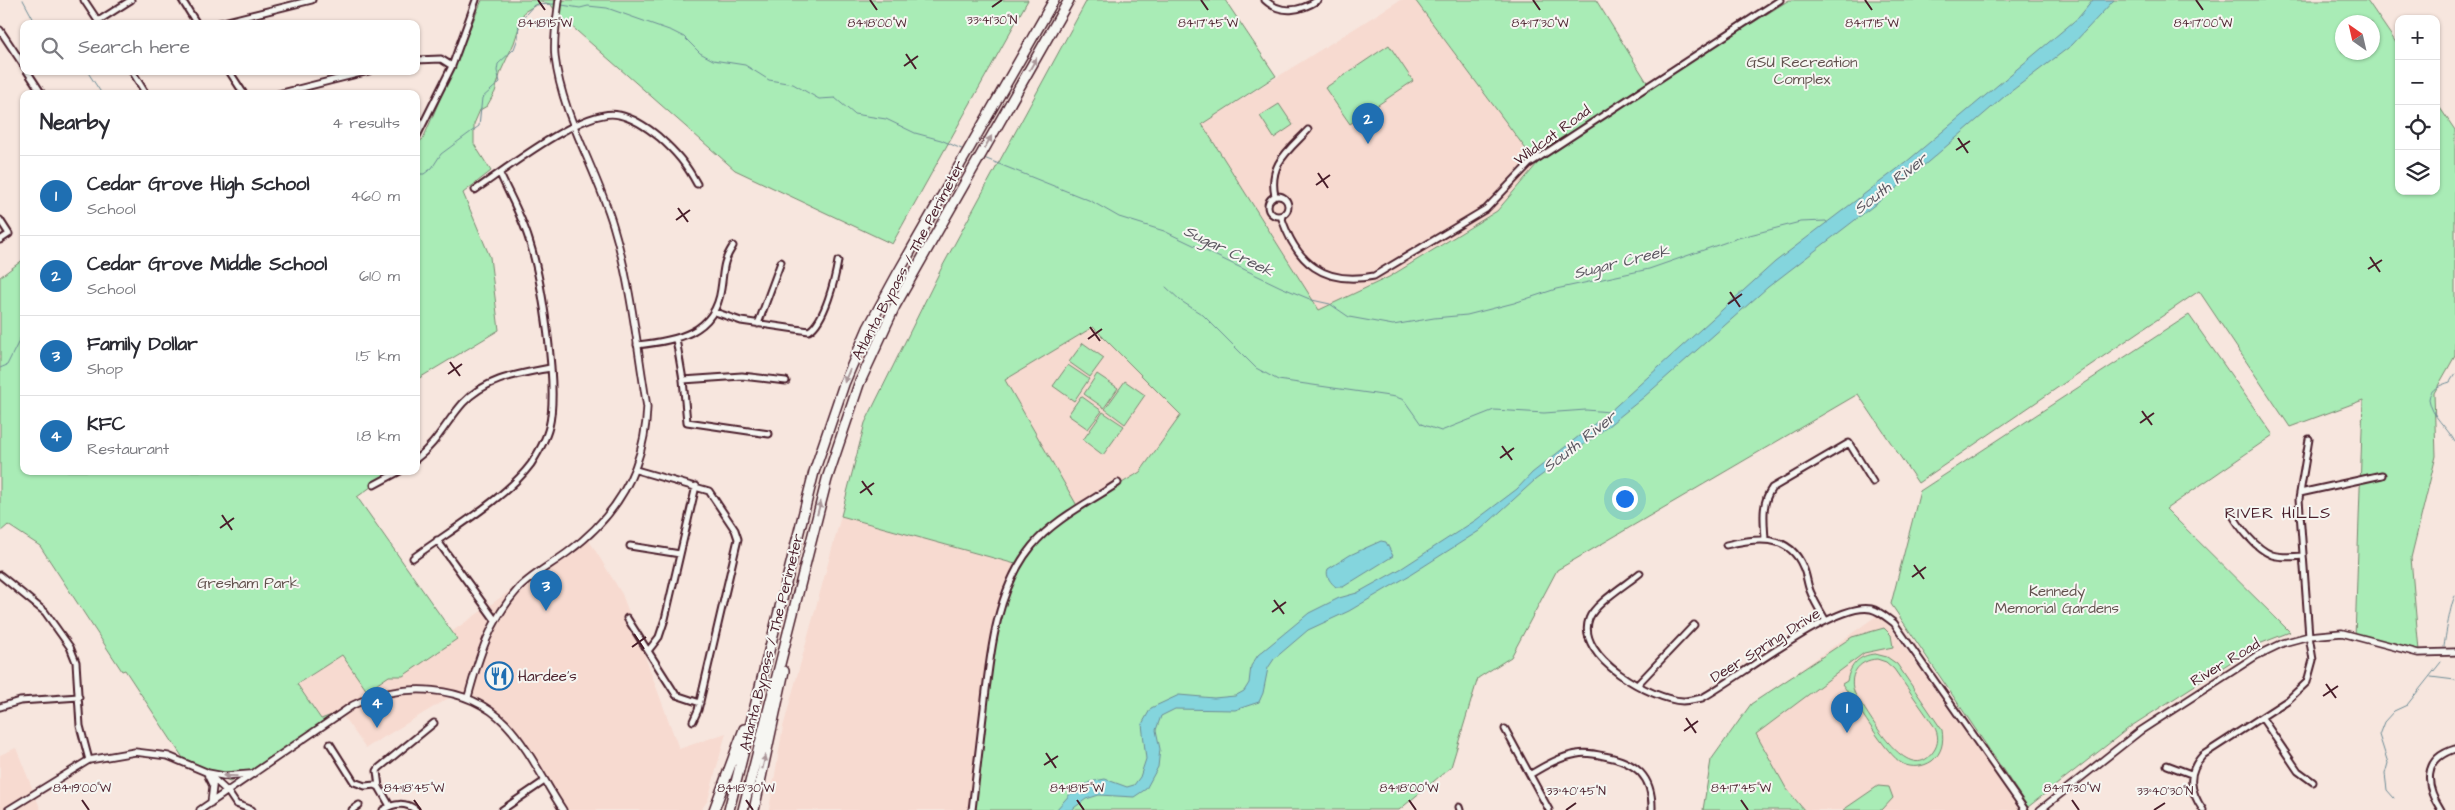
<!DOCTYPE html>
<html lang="en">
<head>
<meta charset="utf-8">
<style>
	:root { --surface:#fff; --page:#f2f2f3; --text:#2b2b33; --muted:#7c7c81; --line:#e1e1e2; --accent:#1f6fb2 }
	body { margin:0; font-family:"Architects Daughter",sans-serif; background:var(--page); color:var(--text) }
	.controls { position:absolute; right:15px; top:15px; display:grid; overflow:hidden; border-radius:10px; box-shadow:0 1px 4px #0004 }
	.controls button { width:45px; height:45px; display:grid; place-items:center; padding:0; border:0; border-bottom:1px solid var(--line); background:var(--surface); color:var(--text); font:25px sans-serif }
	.compass { position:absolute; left:2335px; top:15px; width:45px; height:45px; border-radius:50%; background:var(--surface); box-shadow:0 1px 4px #0004; rotate:326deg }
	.you { position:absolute; left:1624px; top:498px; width:18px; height:18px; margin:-12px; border:4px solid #fff; border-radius:50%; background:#1a73e8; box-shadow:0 0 0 8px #1a73e833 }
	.badge { display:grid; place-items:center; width:32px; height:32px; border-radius:50%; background:var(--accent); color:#fff; font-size:16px; font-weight:700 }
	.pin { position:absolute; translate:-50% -41px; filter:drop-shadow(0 1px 2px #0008) }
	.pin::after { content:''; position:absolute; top:26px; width:18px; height:15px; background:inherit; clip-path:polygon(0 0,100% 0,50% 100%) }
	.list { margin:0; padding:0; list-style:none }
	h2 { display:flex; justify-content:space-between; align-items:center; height:65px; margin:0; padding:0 20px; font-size:21px }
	h2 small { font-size:16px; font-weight:400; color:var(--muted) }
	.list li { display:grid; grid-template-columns:32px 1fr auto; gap:15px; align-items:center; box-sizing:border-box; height:80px; padding:0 20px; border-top:1px solid var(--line) }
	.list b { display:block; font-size:19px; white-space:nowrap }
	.list p { margin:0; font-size:16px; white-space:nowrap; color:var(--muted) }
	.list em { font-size:16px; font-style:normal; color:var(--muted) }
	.icon { flex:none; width:28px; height:28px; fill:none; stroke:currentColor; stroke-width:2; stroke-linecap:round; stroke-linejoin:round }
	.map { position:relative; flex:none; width:2455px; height:810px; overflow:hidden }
	.search { position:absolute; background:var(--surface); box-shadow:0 1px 4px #0004; left:20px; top:20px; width:400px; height:55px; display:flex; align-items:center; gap:12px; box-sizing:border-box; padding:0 18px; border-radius:10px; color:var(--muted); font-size:19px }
	.panel { position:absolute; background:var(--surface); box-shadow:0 1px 4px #0004; left:20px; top:90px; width:400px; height:385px; border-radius:10px }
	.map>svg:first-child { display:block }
	.built { fill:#f7dad0 }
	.green { fill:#a9ecb6; stroke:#7a8670; fill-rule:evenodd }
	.water { fill:#84d5dd; stroke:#6d8c96 }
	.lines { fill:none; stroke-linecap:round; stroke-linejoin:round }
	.stream { stroke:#6d8c96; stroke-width:1 }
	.minor-casing { stroke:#4a1f2b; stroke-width:9 }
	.tertiary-casing { stroke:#4a1f2b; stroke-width:9 }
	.motorway-casing { stroke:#4a1f2b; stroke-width:12 }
	.minor { stroke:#f6f6f2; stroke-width:5 }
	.tertiary { stroke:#f6f6f2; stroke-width:5.5 }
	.motorway { stroke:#f6f6f2; stroke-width:9 }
	.oneway { fill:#a99598 }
	.ticks { fill:none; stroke:#4a1f2b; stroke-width:2 }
	.labels { text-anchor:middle; stroke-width:4; stroke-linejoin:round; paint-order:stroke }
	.park-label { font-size:15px; fill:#62524e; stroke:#f6f6f2 }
	.street-label { font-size:15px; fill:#4a1f2b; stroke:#f6f6f2 }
	.poi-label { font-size:15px; fill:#4a1f2b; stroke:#f6f6f2; text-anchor:start }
	.water-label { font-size:16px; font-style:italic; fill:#5b5660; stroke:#f6f6f2 }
	.neighbourhood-label { font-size:16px; letter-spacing:1px; fill:#4a1f2b; stroke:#f6f6f2 }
	.ticks-label { font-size:12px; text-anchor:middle; fill:#4a1f2b; stroke:#f6f6f2; stroke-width:4; stroke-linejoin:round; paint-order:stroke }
</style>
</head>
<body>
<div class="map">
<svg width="2455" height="810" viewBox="0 0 2455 810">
	<rect width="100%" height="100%" fill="#f7e6de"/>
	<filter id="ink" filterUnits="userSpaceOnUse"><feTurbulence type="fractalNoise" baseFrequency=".02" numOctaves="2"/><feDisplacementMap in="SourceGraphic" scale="10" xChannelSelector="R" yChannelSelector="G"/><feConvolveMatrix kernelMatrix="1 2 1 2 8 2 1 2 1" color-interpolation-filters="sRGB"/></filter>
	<g filter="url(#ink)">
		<path class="built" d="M1400 0H1415L1537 164 1497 211 1389 277 1319 310 1202 124Z
			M1093 327 1182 415 1140 472 1079 510 1005 380Z
			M841 516 1019 565 971 810H769L783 727Z
			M587 537 622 594 679 749 726 733 708 800 701 810H564L497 714 460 691 366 748 340 712 321 719 297 684 343 655 367 691Z
			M1882 612 1887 623 2020 810H1703L1711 760 1749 706Z
			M16 748 41 810H0V755Z"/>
		<path class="green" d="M482 0H1028L892 244 735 170 561 17 550 4 541 2 524 12 514 43 501 71 495 92 487 106 480 110 474 124V144L491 171 463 193 490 257 499 330 416 380V144L423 139Z
			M1087 0H1225L1276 76 1202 124 1319 310 1389 277 1497 211 1537 164 1415 0H1596L1650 87 1709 46 1751 24 1789 0H2367L2399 47V191H2436V102L2455 130V356L2434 393 2436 456 2411 558 2419 651 2355 638 2363 400 2290 427 2199 291 1918 483 1858 394 1557 570 1511 657 1478 678 1451 767 1399 810H971L989 659 1003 604 1019 565 841 516 865 423 941 269ZM2342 22H2372V52H2342ZM1093 327 1181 415 1140 472 1079 509 1005 380Z
			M1389 45 1413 81 1350 124 1325 88Z
			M1279 104 1293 125 1274 138 1260 116Z
			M24 259V471H393L357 497 457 639 403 676H389L367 691 342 655 297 684 321 719 340 712 287 750 230 782 189 767 125 670 122 671 40 546 8 525 0 532V277Z
			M2189 315 2273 435 2166 509 2290 632 2259 644 2130 727 2028 807 1891 604 1920 491Z
			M1083 343 1104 358 1090 377 1069 362Z
			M1068 365 1089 379 1074 401 1053 386Z
			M1097 374 1118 388 1104 408 1084 394Z
			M1125 381 1145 395 1125 424 1105 409Z
			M1081 396 1102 411 1088 429 1068 415Z
			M1103 412 1124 426 1103 455 1083 440Z
			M1884 628 1891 635 1893 647 1864 653 1756 734 1786 788 1804 810H1703L1711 760 1751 704 1852 637Z
			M1875 654 1887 657 1897 664 1942 730C1944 742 1942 753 1932 761 1923 767 1912 768 1903 764 1886 755 1855 701 1842 684L1847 681C1850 665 1859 655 1875 654ZM1877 659 1886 662 1894 669 1934 726C1939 735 1939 744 1933 752 1907 788 1868 712 1855 694 1847 676 1858 660 1877 659Z
			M1878 786 1889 787 1893 798 1882 810H1843Z"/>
		<path class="water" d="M2093 0H2114L2072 45 2005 96 1907 180 1768 287 1644 397 1597 435 1535 480 1479 531 1410 575 1349 611 1308 630 1274 659 1268 668 1263 693 1259 702 1235 710 1175 709 1161 716 1156 730 1160 749 1158 767 1146 789 1134 797 1099 795 1086 799 1071 810H1056L1072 792 1090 782 1105 779 1127 787 1134 785 1140 777 1146 759 1142 724 1151 708 1179 695 1214 698 1235 696 1244 691 1249 683 1251 666 1258 655 1309 613 1339 598 1357 593 1402 568 1476 520 1517 489 1532 473 1607 414 1775 262 1905 163 2079 17Z
			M1381 541 1386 542 1393 556 1343 587H1336C1331 583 1325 576 1328 569L1350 555Z"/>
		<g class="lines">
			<path class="stream" d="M23 0 36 24
				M562 5 580 8 588 6 607 8 672 31 684 37 700 53 713 60 745 65 769 80 793 84 819 99 835 98 854 114 886 119 915 133 941 140 964 150
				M87 71 102 94
				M984 158 1091 201 1119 217 1164 231 1281 287 1312 300 1330 304 1349 317 1393 325 1434 318 1467 315 1514 303 1556 289 1649 269 1738 238 1800 222 1826 221 1827 223
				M416 174H424L432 168 441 154 479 126 482 98 500 82 497 71 498 64 514 49 518 38 519 22 534 5 554 4
				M1166 287 1181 301 1203 315 1256 368 1278 380 1396 397 1404 400 1421 424 1441 431 1494 410 1544 413 1586 410 1610 412
				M0 368 7 365 21 337 24 335
				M2455 374 2450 382C2441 385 2430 388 2429 399 2432 418 2446 425 2455 442
				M2444 647C2445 638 2451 602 2455 596
				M2431 677 2455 680
				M2394 798 2387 790 2385 774 2388 763 2379 735 2384 722 2394 711 2407 705 2441 662"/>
			<g class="minor-casing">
				<path id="minor" d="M84 0 100 24
					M182 0 197 24
					M1265 0C1281 15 1301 11 1318 0
					M98 21 131 0
					M215 24 312 0
					M0 30 24 66
					M416 60 441 59 452 66
					M27 71 42 94
					M132 71 146 94
					M229 71 244 94
					M278 94 369 71
					M416 138 452 66 476 0
					M475 190C505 170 585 106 619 115 633 118 648 128 659 137 677 153 686 164 697 184
					M1268 206a10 10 0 1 1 20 0a10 10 0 1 1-20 0Z
					M1275 196C1268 164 1288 151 1308 130
					M1281 216C1296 263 1324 286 1374 276L1486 209 1529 164 1780 0
					M0 220 9 234 0 240
					M715 312 741 321 809 331C825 321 835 279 838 261
					M758 324 781 262
					M676 339 683 380 687 422 769 434
					M637 345C675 341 715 334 721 289 724 270 722 263 733 246
					M683 380 742 376 786 381
					M416 459C437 443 446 422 463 403 486 378 519 374 550 368
					M636 470 709 491 735 530 738 539 698 710 693 721
					M374 485 400 471
					M2300 493 2382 475
					M2231 512C2239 527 2256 549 2272 555 2282 558 2293 557 2303 556
					M1765 539C1764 521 1761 503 1772 488L1849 443 1873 482
					M437 540 495 620
					M1726 545C1755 538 1789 533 1803 567 1807 575 1807 585 1811 593 1815 603 1821 612 1826 621
					M630 546 680 554
					M413 558C448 532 505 499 531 464 538 453 546 440 549 427 559 387 542 280 529 240 522 217 510 196 500 174
					M1640 573C1627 584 1594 604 1589 619 1575 657 1652 700 1683 701 1689 701 1696 699 1702 698 1738 679 1835 601 1871 609 1880 611 1887 618 1894 623L2025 810
					M0 575 45 612 70 647 76 662 80 726 89 760
					M627 618 676 695 700 703
					M648 651 659 637 665 619 696 486
					M1637 685 1694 625
					M0 707 20 701 79 697
					M2262 718 2298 771 2313 782
					M1505 729 1549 810
					M330 744 354 782 365 786 375 785 379 787 390 806
					M2167 765 2191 774
					M1531 774C1546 765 1560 757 1577 754 1586 752 1595 754 1604 756 1636 762 1653 776 1652 810
					M379 787 377 771 379 768 434 723
					M228 792 236 804 252 810
					M1459 807 1460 810
					M352 810 359 805
					M383 810C394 803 406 802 416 810
					M502 810 543 782
					M972 810C976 776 980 742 984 708 990 654 996 590 1032 546 1054 519 1090 502 1118 483
					M2203 810C2190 791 2186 773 2203 755L2288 700 2307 682 2313 660 2309 636 2299 499 2309 439
					M2441 810C2426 787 2421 759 2455 749"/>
			</g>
			<g class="tertiary-casing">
				<path id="tertiary" d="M468 697C479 656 490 620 519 588 533 574 552 564 568 552 617 516 645 468 647 407 637 347 631 284 613 225 596 168 562 116 555 57 553 38 557 18 559 0
					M208 773 224 776 250 774
					M208 776 213 786 211 803
					M8 810 89 760 135 752 168 756 206 772 228 792
					M200 810 353 705C402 682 466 683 506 724 528 747 545 783 563 810
					M2040 810 2140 731 2256 656 2283 643 2309 636 2342 633 2418 653 2455 652"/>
			</g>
			<g class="motorway-casing">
				<path id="motorway" d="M714 810 744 729
					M729 810 814 472 844 384 868 328 898 273 1054 0
					M743 810 827 479 859 384 895 306 1069 0
					M754 810 784 671"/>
			</g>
			<use href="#minor" class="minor"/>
			<use href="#tertiary" class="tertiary"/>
			<use href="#motorway" class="motorway"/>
		</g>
		<defs><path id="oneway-solid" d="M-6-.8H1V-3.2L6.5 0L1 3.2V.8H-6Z" transform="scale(1.25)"/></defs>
		<g class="oneway">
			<use href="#oneway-solid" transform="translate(1033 64) rotate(-60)"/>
			<use href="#oneway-solid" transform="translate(988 142) rotate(-60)"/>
			<use href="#oneway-solid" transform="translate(847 376) rotate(112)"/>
			<use href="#oneway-solid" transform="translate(819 508) rotate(-75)"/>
			<use href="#oneway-solid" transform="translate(764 762) rotate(-77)"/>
			<use href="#oneway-solid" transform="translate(230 776) rotate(-179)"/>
		</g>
	</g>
	<path class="ticks" d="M538 0 545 10M870 0 877 10M1201 0 1208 10M1533 0 1540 10M1865 0 1872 10M2196 0 2203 10M992 7 1002 0M906 54 916 69M904 66 918 56M1958 138 1968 153M1956 150 1970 141M1318 173 1328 188M1316 185 1330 175M678 208 688 222M676 220 690 210M2370 257 2380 272M2368 269 2382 260M1730 292 1740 307M1728 304 1742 294M1090 327 1100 341M1088 339 1102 329M450 362 460 376M448 374 462 364M2142 411 2152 425M2140 423 2154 413M1502 446 1512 460M1500 458 1514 448M862 481 872 495M860 493 874 483M222 515 232 530M220 528 234 518M1914 565 1924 579M1912 577 1926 567M1274 600 1284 614M1272 612 1286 602M634 634 644 649M632 647 646 637M2326 684 2336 698M2323 696 2338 686M1686 718 1696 733M1684 731 1698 721M1046 753 1056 768M1044 765 1058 756M82 800 89 810M414 800 421 810M746 800 753 810M1077 800 1084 810M1409 800 1416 810M1741 800 1748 810M2072 800 2079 810M1566 810 1576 803M2154 810 2165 803"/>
	<defs>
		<g id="restaurant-ring" transform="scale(1.4375)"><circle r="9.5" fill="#f6f6f2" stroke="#1f6fb2" stroke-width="1.5"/><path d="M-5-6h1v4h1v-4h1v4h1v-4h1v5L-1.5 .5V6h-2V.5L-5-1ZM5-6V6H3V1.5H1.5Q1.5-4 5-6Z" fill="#1f6fb2"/></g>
	</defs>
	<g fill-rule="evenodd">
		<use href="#restaurant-ring" x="499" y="676"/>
	</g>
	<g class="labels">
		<g class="park-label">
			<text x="1802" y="67">GSU Recreation<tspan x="1802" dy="17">Complex</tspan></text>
			<text x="248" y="588">Gresham Park</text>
			<text x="2057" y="596">Kennedy<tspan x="2057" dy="17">Memorial Gardens</tspan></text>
		</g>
		<g class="street-label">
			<text transform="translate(1552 135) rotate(-36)" y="5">Wildcat Road</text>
			<text transform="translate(908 260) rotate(-62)" y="5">Atlanta Bypass / The Perimeter</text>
			<text transform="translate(771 642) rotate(-76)" y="5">Atlanta Bypass / The Perimeter</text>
			<text transform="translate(1765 645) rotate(-32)" y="5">Deer Spring Drive</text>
			<text transform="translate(2225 662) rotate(-31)" y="5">River Road</text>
		</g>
		<g class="poi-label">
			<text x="518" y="681">Hardee's</text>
		</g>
		<g class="water-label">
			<text transform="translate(1890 183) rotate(-38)" y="6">South River</text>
			<text transform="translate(1229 250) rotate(26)" y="6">Sugar Creek</text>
			<text transform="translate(1621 261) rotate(-14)" y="6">Sugar Creek</text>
			<text transform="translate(1579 441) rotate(-38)" y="6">South River</text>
		</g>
		<g class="neighbourhood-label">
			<text x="2278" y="518">RIVER HILLS</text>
		</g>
	</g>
	<g class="ticks-label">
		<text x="992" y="24">33°41'30"N</text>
		<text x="545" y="27">84°18'15"W</text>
		<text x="877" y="27">84°18'00"W</text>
		<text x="1208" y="27">84°17'45"W</text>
		<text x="1540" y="27">84°17'30"W</text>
		<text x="1872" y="27">84°17'15"W</text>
		<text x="2203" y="27">84°17'00"W</text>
		<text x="82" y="792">84°19'00"W</text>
		<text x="414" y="792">84°18'45"W</text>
		<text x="746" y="792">84°18'30"W</text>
		<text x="1077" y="792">84°18'15"W</text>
		<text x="1409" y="792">84°18'00"W</text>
		<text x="1741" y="792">84°17'45"W</text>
		<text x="2072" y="792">84°17'30"W</text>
		<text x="1576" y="795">33°40'45"N</text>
		<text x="2165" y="795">33°40'30"N</text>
	</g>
</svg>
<div class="controls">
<button>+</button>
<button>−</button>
<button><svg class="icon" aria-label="locate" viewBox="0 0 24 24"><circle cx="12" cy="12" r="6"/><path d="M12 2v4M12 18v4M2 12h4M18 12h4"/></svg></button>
<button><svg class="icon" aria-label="layers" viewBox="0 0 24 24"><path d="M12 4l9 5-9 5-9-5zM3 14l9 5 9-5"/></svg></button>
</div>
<svg class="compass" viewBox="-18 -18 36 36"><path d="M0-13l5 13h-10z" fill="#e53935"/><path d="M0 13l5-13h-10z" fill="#7c7c81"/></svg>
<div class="you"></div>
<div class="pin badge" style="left:1847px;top:733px">1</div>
<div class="pin badge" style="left:1368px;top:144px">2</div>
<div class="pin badge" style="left:546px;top:611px">3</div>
<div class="pin badge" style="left:377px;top:728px">4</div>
<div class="search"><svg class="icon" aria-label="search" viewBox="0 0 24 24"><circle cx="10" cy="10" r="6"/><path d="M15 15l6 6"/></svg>Search here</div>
<section class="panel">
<h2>Nearby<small>4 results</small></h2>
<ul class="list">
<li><span class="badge">1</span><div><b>Cedar Grove High School</b><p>School</p></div><em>460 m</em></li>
<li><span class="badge">2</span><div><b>Cedar Grove Middle School</b><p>School</p></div><em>610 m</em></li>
<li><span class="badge">3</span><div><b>Family Dollar</b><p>Shop</p></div><em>1.5 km</em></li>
<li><span class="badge">4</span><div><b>KFC</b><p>Restaurant</p></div><em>1.8 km</em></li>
</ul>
</section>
</div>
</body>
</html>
